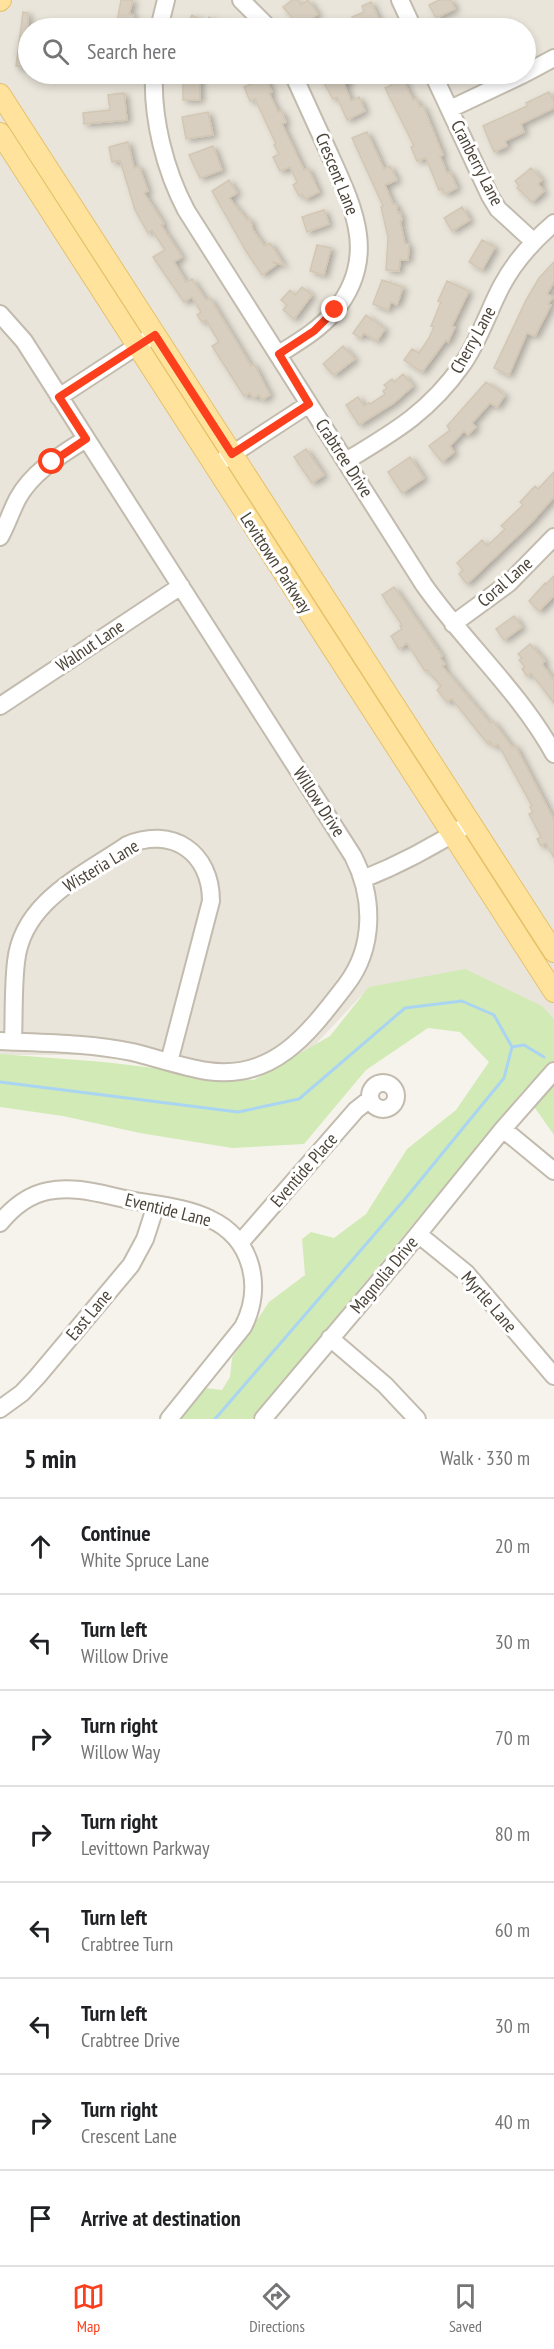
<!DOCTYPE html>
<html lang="en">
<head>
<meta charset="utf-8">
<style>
	:root { --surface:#fff; --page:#f2f2f2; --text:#202124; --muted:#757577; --line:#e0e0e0; --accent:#fc3f1d }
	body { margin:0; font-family:"PT Sans Narrow",sans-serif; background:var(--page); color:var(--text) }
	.stop { position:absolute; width:18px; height:18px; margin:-14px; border:4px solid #fc3f1d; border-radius:50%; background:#fff }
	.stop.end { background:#fc3f1d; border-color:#fff; box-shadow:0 2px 6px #0008 }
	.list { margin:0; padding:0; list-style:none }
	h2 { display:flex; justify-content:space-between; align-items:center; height:78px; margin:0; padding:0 24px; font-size:26px }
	h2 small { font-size:20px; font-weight:400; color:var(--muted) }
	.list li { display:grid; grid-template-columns:39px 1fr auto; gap:18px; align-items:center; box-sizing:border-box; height:96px; padding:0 24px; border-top:2px solid var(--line) }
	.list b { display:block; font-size:22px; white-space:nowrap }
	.list p { margin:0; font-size:20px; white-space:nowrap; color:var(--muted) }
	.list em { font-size:20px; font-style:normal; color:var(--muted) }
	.icon { flex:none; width:33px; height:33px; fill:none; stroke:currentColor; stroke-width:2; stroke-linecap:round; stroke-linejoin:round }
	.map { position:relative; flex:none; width:554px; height:1419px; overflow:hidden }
	.search { position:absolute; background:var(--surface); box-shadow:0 3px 9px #0003; left:18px; right:18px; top:18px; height:66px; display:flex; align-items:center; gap:15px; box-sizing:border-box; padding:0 21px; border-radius:33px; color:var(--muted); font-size:22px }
	.sheet { height:846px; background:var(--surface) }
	nav { display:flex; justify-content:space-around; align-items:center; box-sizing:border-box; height:84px; border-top:2px solid var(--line); background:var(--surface); font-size:16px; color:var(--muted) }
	nav a { display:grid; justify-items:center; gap:3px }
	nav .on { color:var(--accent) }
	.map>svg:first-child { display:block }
	.residential { fill:#eae5da; fill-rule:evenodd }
	.green { fill:#d2eab5 }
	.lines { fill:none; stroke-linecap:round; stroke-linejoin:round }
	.stream { stroke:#a9d4f2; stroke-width:3 }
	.building { fill:#d8cfc1; stroke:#d3c7b4; stroke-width:1.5; filter:url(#shadow) }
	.minor-casing { stroke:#c2bbae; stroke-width:20 }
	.major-casing { stroke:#e6c16a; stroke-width:22 }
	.minor { stroke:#fff; stroke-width:16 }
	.major { stroke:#ffe39c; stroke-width:20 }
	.route { stroke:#fc3f1d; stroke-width:8 }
	.labels { text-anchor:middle; stroke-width:6; stroke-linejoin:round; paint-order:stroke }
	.street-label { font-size:18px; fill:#4b4439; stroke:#fff }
</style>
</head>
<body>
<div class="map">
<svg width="554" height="1419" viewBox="0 0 554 1419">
	<defs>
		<filter id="shadow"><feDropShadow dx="4" dy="2.5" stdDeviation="3" flood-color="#0004"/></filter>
	</defs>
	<rect width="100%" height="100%" fill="#f6f3ec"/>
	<path class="residential" d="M0 0H554V1060L471 981 361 996 298 1063 225 1082 98 1055H0ZM28 28H526V74H28Z"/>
	<path class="green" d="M465 969 542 1006 554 1019V1135L523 1091 252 1419H179L205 1388 222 1390 230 1377 232 1358 269 1302 305 1275 302 1239 311 1232 334 1238 366 1214 407 1149 456 1110 489 1062 460 1032 428 1028 366 1070 304 1144 232 1148 140 1133 63 1116 0 1107V1054L104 1062 254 1080 330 1036 369 987Z"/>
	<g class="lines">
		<path class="stream" d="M512 1047 524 1045 544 1057
			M0 1082 238 1112 299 1099 405 1008 462 1001 494 1015 512 1047 504 1078 405 1199 215 1419"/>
	</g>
	<path class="building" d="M121 0H133L129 14 134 15 132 28H116Z
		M292 0H298L301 5 308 0 318 14 300 27 283 7Z
		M439 0H451L455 9 436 18 429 5Z
		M371 2 380 22 365 28H357L352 17 364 12 362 6Z
		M23 12 28 13V67L16 66Z
		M192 15 206 23 209 17 228 28H184Z
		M183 74H199L200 100H183Z
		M260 74H264L272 92 269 93 278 112 281 111 286 122 282 124 304 170 308 168 319 192 305 199 302 194 299 196 293 185 297 182 290 167 280 171 273 157 279 154 274 145 276 144 255 99 250 101 244 87 256 82 254 76Z
		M319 74H345L349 82 344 84 351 101 359 97 365 111 347 120 337 97 333 99Z
		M386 74H400L413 100 416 99 420 107 423 106 443 155 440 156 447 173 450 172 457 188 445 194 442 188 439 190 426 158 417 161 411 147 414 146 385 88 392 85Z
		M549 92 554 102V108L521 124 524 132 505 141 507 146 494 152 483 126 527 106 526 103Z
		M124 93 127 120 84 124 83 113 110 110 108 95Z
		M208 112 213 135 186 139 182 117Z
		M367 132 384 169 390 166 397 180 385 185 393 204H396L398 213 400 212 402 220 400 221 405 244H409L408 260H400L399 271 386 270 388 237 381 207 383 206 352 138Z
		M128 142 134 168 139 166 148 191 144 193 164 224 161 225 182 257 174 262 186 282 192 279 206 300 210 298 251 366 254 364 270 395 262 400 259 395 253 398 250 393 244 396 212 346 219 342 206 320 202 322 197 315 201 312 192 297 184 302 153 257 165 250 152 230 148 233 135 210 120 160 112 162 109 147Z
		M213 146 222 170 200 178 189 155Z
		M531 168 542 180 538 184 544 191 532 202 517 188 519 186 515 181Z
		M229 180 237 193 229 198 247 220 250 219 253 230 264 246 270 243 284 265 273 262 276 265 262 275 246 251 212 191Z
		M462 207 470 220 452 231 444 218Z
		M324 210 329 224 307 232 302 217Z
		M482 240 495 247 482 270 469 262Z
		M317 245 331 248 324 275 310 271Z
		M554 262V282L547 294 553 297 548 304 551 305 535 336 527 333 509 375 494 368 526 300 539 278Z
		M382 280 403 287 397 305 391 302 388 310 373 304Z
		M447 281 469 291 452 326 455 327 448 342 446 340 422 372 404 360 412 349 419 353 429 338 434 327 431 326 441 302 438 301Z
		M302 287 312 295 294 319 283 310 287 305 281 300 290 290 295 295Z
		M366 315 385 329 377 341 364 333 360 338 353 333Z
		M343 346 355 359 334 375 323 364Z
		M403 374 413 386 394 403 359 425 346 405 358 397 364 406 369 403 370 404 385 394 383 391 387 388 384 385 392 379 394 382Z
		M486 382 505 395 497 407 490 403 472 423 476 427 468 435 464 431 450 446 454 452 442 462 429 446 450 430 447 426Z
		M306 449 324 475 312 483 294 457Z
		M410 457 424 478 402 493 388 472Z
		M554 472V497L530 524 467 584 459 574 463 570 457 563 482 540 487 546 505 529 501 526 523 505 520 502 535 486 538 489Z
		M554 576V596L539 611 529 601 545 583 546 584Z
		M394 587 442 656 440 658 445 664 442 666 490 723 493 721 512 747 515 745 554 820V858L546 843 541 846 537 839 541 837 529 814 533 812 530 807 532 806 498 744 494 747 490 741 487 743 452 699 447 702 437 690 441 686 427 670 425 671 407 643 399 649 391 636 402 629 400 626 402 625 382 595Z
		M514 616 522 627 504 640 496 629Z
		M530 644 545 661 542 664 554 680V703L531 673 527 676 522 669 525 667 519 660 522 658 518 654Z"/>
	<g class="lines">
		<g class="minor-casing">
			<path id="minor" d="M241 0 269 28
				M400 0 413 28
				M159 28 166 0
				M526 73 554 58
				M154 74C152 119 165 170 186 210L424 585C465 643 520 692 554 754
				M433 74 490 196 498 209 534 242
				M450 109 524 74
				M0 314 24 341 353 856C374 897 375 947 346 985 309 1033 274 1081 207 1071 182 1067 157 1058 132 1052 88 1043 44 1043 0 1041
				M279 354C298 342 319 330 334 312 379 258 354 208 329 153 317 127 305 100 293 74
				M59 397 146 340
				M346 461C394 432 429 412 462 365 479 341 488 312 501 287 514 262 533 241 554 223
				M214 466 309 404
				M0 537C7 525 11 511 18 498 33 471 61 455 86 439
				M453 624 509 583 554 537
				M0 706 181 586
				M363 879C401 864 436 845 470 823
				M13 1042C14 1016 13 988 16 962 22 902 82 876 127 845 172 826 211 852 211 901L169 1062
				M370 1096a13 13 0 1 1 26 0a13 13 0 1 1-26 0Z
				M503 1129 554 1171
				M0 1223C13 1207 28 1195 48 1191 75 1185 104 1195 130 1200 156 1205 186 1207 210 1219 252 1238 264 1287 243 1327L169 1419
				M418 1234 466 1273 554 1376
				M240 1243 356 1110 370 1099
				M330 1338 385 1385 417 1419
				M0 1409 22 1393 37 1377 131 1265 145 1239 156 1205
				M263 1419 397 1260 503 1129 554 1071"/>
		</g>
		<g class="major-casing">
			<path id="major" d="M0 1 1 0
				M0 94 554 952
				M0 133 554 992"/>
		</g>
		<use href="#minor" class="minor"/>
		<use href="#major" class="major"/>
	</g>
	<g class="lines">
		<path class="route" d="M52 462 86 439 59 397 155 335 232 454 309 404 279 354 314 331 335 310"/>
	</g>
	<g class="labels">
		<g class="street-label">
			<text transform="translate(477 163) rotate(63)" y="6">Cranberry Lane</text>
			<text transform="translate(337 174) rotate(68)" y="6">Crescent Lane</text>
			<text transform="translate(473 340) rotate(-61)" y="6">Cherry Lane</text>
			<text transform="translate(344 458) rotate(57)" y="6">Crabtree Drive</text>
			<text transform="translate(276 563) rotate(57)" y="6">Levittown Parkway</text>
			<text transform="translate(505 582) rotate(-41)" y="6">Coral Lane</text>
			<text transform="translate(90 646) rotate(-34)" y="6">Walnut Lane</text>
			<text transform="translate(319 802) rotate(57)" y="6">Willow Drive</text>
			<text transform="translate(101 866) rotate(-31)" y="6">Wisteria Lane</text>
			<text transform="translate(304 1170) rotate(-49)" y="6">Eventide Place</text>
			<text transform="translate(168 1210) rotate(14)" y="6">Eventide Lane</text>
			<text transform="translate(384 1275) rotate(-50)" y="6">Magnolia Drive</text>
			<text transform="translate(489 1302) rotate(49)" y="6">Myrtle Lane</text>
			<text transform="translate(89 1315) rotate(-50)" y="6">East Lane</text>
		</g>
	</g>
</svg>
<div class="stop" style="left:52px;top:462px"></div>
<div class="stop end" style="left:335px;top:310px"></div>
<div class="search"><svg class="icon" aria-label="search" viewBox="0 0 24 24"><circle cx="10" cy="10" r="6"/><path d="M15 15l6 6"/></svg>Search here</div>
</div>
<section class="sheet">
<h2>5 min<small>Walk · 330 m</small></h2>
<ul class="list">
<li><svg class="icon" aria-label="ahead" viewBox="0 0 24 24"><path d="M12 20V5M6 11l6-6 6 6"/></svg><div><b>Continue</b><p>White Spruce Lane</p></div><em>20 m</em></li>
<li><svg class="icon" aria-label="left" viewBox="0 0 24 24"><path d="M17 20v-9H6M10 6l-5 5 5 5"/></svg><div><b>Turn left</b><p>Willow Drive</p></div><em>30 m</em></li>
<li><svg class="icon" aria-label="right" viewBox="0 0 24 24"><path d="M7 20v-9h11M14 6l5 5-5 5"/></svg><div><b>Turn right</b><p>Willow Way</p></div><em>70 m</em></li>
<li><svg class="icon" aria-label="right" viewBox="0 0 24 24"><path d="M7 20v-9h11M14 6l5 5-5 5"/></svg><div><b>Turn right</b><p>Levittown Parkway</p></div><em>80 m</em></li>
<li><svg class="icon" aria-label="left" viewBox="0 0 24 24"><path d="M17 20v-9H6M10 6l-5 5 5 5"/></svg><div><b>Turn left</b><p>Crabtree Turn</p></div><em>60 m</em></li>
<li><svg class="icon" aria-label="left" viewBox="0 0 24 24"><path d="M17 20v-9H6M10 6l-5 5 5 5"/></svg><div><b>Turn left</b><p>Crabtree Drive</p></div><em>30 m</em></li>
<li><svg class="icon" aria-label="right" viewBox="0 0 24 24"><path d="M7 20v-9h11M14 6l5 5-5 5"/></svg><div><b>Turn right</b><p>Crescent Lane</p></div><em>40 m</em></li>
<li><svg class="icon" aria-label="arrive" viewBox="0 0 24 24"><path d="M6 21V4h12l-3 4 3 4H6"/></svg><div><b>Arrive at destination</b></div></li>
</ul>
</section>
<nav>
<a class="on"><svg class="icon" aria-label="map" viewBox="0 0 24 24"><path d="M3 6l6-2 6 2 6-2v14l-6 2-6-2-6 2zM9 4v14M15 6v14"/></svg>Map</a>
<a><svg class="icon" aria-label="directions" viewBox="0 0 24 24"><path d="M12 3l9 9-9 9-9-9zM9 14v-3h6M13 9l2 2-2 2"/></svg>Directions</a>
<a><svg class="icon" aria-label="saved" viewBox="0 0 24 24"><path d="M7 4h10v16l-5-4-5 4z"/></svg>Saved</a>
</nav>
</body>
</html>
